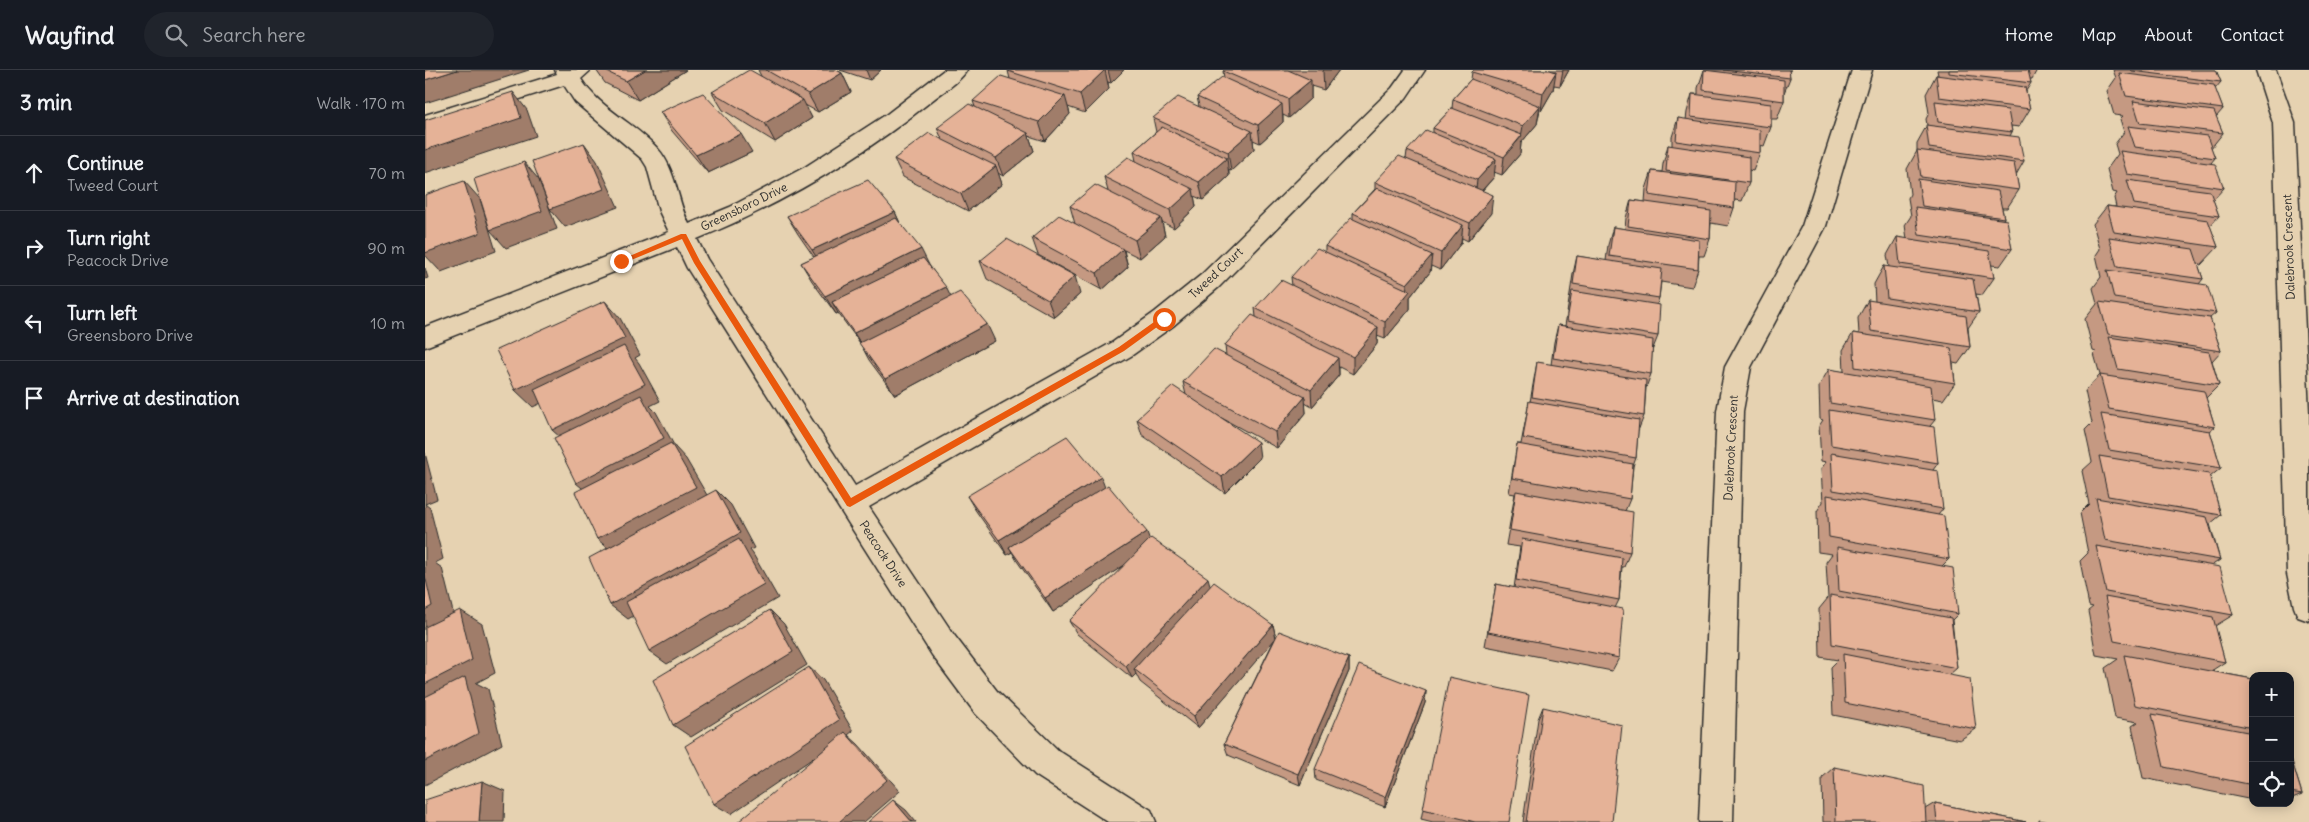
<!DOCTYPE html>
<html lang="en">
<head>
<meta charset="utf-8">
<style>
	:root { --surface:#171b24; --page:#20242c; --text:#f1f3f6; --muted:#9ea1a6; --line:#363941 }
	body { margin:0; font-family:Delius,sans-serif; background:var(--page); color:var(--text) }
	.controls { position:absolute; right:15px; bottom:15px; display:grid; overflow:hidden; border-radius:10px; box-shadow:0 2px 12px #0003 }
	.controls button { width:45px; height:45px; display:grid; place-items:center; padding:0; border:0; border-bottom:1px solid var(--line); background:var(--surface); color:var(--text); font:25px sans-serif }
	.stop { position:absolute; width:15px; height:15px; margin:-11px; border:4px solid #ea580c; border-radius:50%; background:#fff }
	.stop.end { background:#ea580c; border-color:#fff; box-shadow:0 1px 5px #0008 }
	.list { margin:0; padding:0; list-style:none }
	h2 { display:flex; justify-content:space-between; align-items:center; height:65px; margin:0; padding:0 20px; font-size:21px }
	h2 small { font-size:16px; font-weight:400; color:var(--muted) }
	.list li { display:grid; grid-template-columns:32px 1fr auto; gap:15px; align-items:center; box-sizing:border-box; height:75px; padding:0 20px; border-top:1px solid var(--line) }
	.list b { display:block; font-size:19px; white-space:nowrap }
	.list p { margin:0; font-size:16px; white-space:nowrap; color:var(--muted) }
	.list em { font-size:16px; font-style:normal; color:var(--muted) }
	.icon { flex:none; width:28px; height:28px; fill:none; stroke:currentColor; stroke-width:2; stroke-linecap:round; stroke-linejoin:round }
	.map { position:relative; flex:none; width:1884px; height:752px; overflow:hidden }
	header { display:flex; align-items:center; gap:30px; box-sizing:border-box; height:70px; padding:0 25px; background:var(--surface); border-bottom:1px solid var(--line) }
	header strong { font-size:24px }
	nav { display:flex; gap:28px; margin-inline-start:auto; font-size:18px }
	.search { width:350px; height:45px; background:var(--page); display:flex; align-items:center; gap:12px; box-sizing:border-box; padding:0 18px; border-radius:28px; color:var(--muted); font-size:19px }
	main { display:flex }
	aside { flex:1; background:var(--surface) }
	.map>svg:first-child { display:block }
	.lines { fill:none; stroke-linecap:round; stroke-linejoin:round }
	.minor-casing { stroke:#2b2b2b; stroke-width:3 }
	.minor { fill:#e6d2b1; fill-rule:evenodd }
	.wall { fill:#c59982; stroke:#2b2b2b }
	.shaded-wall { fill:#a07d6a; stroke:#2b2b2b }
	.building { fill:#e5b297; stroke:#2b2b2b }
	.route { fill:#ea580c }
	.labels { text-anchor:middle; stroke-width:5; stroke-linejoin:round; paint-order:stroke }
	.street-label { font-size:12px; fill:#2b2b2b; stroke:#e6d2b1 }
</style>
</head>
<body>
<header>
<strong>Wayfind</strong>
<div class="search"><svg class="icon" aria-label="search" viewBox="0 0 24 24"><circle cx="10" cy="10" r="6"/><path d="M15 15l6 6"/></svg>Search here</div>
<nav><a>Home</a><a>Map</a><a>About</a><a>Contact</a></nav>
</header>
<main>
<aside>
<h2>3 min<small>Walk · 170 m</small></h2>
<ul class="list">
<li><svg class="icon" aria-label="ahead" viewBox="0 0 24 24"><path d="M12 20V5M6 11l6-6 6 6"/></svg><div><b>Continue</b><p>Tweed Court</p></div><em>70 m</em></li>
<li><svg class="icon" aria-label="right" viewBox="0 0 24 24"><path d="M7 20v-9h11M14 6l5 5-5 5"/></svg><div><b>Turn right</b><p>Peacock Drive</p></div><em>90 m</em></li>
<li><svg class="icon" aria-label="left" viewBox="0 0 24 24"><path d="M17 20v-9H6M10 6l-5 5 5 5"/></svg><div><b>Turn left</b><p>Greensboro Drive</p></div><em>10 m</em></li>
<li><svg class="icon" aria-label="arrive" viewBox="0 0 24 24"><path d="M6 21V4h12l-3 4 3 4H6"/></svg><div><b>Arrive at destination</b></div></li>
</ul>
</aside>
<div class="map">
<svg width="1884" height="752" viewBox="0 0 1884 752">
	<rect width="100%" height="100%" fill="#e6d2b1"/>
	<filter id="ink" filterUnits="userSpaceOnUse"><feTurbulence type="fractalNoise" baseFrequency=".02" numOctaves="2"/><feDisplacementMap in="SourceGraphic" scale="10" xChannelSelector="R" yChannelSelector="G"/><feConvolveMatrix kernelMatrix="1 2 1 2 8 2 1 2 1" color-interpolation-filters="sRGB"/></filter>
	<g filter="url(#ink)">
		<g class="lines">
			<g class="minor-casing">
				<path id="minor" d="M130 0H166L156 9C175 39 210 53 233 79 251 99 252 130 264 154L305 137 380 97 462 44 519 0H542C534 13 517 22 505 32 434 89 355 135 272 169L282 189 430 416 688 272 730 242 776 205 967 18 980 0H1000L981 28 794 217 748 256 706 286 444 437 529 565 572 621 634 681 726 740 731 752H683L610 705 550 643 507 585 262 198 252 177 0 277V257L244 162 234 141 222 97 217 89 150 32 139 15 0 59V45L132 4Z
					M1427 0H1447L1401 156 1326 297 1318 341 1308 752H1274L1292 341 1300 297 1377 156Z
					M1831 0H1851L1870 53 1884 343V551L1873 547 1869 537 1862 504 1848 53Z"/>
			</g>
			<use href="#minor" class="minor"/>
		</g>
		<path class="wall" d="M171 0H261L213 30 180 13Z
			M333 0H411L417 3 426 22 393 42 380 35 387 48 350 72 298 40 287 22 336 6Z
			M415 0H456L445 10Z
			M584 0H699L686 13 683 12 684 19 660 43 643 37 645 44 620 71 604 66 609 81 578 106 573 103 577 114 543 141 478 107 469 89 517 69 512 58 550 37 548 31 585 9 583 1Z
			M799 0H914L899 20 886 16V28L864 48 858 45V52L835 73 828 70 829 79 806 101 804 100V106L778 130 769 126 771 137 749 158 737 152 740 166 715 188 699 180 703 197 677 220 613 185 607 168 650 154 645 136 683 121 679 107 711 91 709 81 731 62 728 48 774 36 772 27 799 8 798 1Z
			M1049 0H1144L1135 16 1129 15 1128 20 1116 41 1115 40 1112 54 1096 73 1095 84 1077 105 1069 102V107L1057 121 1066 143 1043 171 1037 168 1036 173 1015 200 1006 196 1005 202 985 227V239L960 269 952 266V274L928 304 914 297V305L887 337 880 333 881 343 852 378 793 346 835 388 800 423 717 365 712 349 761 325 758 312 801 286 800 275 831 247 830 238 867 216 866 207 900 182V176L928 149V143L950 119V112L981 89 982 81 1008 63V58L1027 38 1028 29 1046 9 1047 2Z
			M1279 0H1366H1364L1365 8 1359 23V31L1352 49H1346V57L1339 76 1335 75V83L1328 101 1324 100V113L1317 131 1310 130 1309 138 1303 156 1286 153 1285 169 1279 186H1274L1273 199 1267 217 1236 212 1234 228 1232 234 1233 266 1227 281 1226 304 1221 318 1219 346 1213 361 1211 388 1208 396 1205 429 1200 441 1205 482 1199 497H1197L1194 530 1190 538 1194 588 1187 601 1060 576 1071 514 1089 518 1095 477 1081 475 1090 424 1084 423 1092 374H1096L1101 348 1104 331 1105 332 1112 292 1126 295 1129 272 1133 255 1140 256 1148 204 1152 186 1181 191 1183 175 1188 157 1200 159 1201 148 1206 130 1220 132 1221 119 1227 101 1237 102 1238 94 1243 75 1247 76V67L1253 48 1261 50 1262 42 1267 24H1273V18Z
			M1512 0H1612L1607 9H1605L1606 13 1601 21 1605 39 1594 57 1586 56 1587 62 1585 66 1599 91 1591 105 1594 120 1582 138H1577L1579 148 1578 150 1587 179 1575 196 1566 195 1569 208 1557 225 1551 224 1554 242 1543 258 1545 277 1533 294 1528 293 1530 313 1518 330 1507 328 1510 350 1505 356 1513 393 1508 400 1518 439 1513 445 1524 489 1517 496 1533 544 1527 550 1532 598 1524 605 1551 659 1535 670 1408 645 1406 597 1413 590 1395 587 1394 539 1403 528 1401 492 1407 484 1393 482 1392 441 1398 432 1396 399 1401 392 1396 391 1394 356 1398 350 1395 349 1394 316 1404 299 1419 302 1418 280 1428 263 1434 264 1433 248 1443 230 1450 232 1449 214 1459 196 1464 197 1462 185 1472 167 1482 169 1480 155 1486 146 1483 128 1485 124 1482 99 1492 81V73L1502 55 1501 49 1504 43 1501 24 1511 5H1513Z
			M1688 0H1791L1796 12 1790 19 1798 39 1791 47 1798 63 1786 78 1790 88 1786 93 1799 118 1788 130 1794 146 1785 156 1793 177 1776 195 1773 194 1778 209 1774 214 1791 243 1785 248 1796 281 1787 291 1794 315 1781 328 1790 357 1785 361 1796 398 1785 407 1796 445 1785 454 1795 490 1786 496 1808 545 1790 556 1800 592 1786 601 1828 609V730L1718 708 1707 656 1713 652 1690 648 1680 598 1693 589 1671 585 1663 541 1668 537 1664 536 1655 491 1663 483 1655 443 1664 434 1657 401 1667 392 1660 360 1667 353 1660 321 1675 305 1669 284 1671 282 1668 281 1660 249 1672 234 1668 218 1676 207 1671 185 1675 179 1668 154 1682 136 1691 137 1689 128 1692 123 1688 122 1682 99 1693 84 1690 74 1699 62 1695 49 1698 46 1689 45 1682 21 1691 8Z
			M235 42 327 82 283 103 247 61Z
			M470 142 475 153 526 227 570 271 470 325 444 290 435 273 413 243 411 244 387 211 376 193 389 187 373 164 362 146Z
			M555 191 655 224 629 247 562 209Z
			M679 417 724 470 785 517 848 555 851 568 924 588V601L875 715 803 685 799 674 850 568 773 658 715 612 711 604 707 608 652 564 644 551 702 493 628 542 592 491 587 482 582 485 551 441 542 426Z
			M1001 621 1000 633 960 737 891 710 890 699Z
			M1118 637 1187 752H1098L1113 649Z
			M1865 685 1877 724 1865 729Z
			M1409 697 1500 739 1510 733 1601 752H1398L1397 708Z
			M1844 733H1856L1852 735Z
			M998 739 1084 752H1008L996 749Z"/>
		<path class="shaded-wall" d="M32 0H104L0 33V10Z
			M220 0H261L213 30 201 11Z
			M441 0H456L445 10Z
			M680 0 684 19 660 43 655 24Z
			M683 0H699L686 13Z
			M899 0H914L899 20 898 1Z
			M1138 0H1144L1135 16Z
			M1131 2 1128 20 1116 41 1118 23Z
			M417 3 426 22 393 42 383 24Z
			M886 10V28L864 48 863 29Z
			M88 22 102 40 111 66 0 103V80Z
			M640 26 645 44 620 71 614 52Z
			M378 30 387 48 350 72 340 53Z
			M857 34 858 52 835 73 833 55Z
			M1115 36 1112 54 1096 73 1095 84 1077 105 1079 87 1096 67 1098 56Z
			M827 61 829 79 806 101 803 82Z
			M603 63 609 81 578 106 571 88Z
			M316 64 327 82 283 103 271 85Z
			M159 73 172 91 193 137 140 157 125 139Z
			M802 88 804 106 778 130 774 112Z
			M1071 89 1069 107 1050 128 1052 110Z
			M99 92 114 110 132 159 81 178 65 160Z
			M571 96 577 114 543 141 536 124Z
			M39 111 55 129 71 181 16 202 0 185V183Z
			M768 119 771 137 749 158 745 140Z
			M1068 125 1066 143 1043 171 1045 153Z
			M470 142 478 160 398 198 387 180Z
			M736 148 740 166 715 188 710 170Z
			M1038 155 1036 173 1015 200 1016 183Z
			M496 179 505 197 407 232 413 243 411 244 400 226Z
			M698 179 703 197 677 220 672 203Z
			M1007 185 1005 202 985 227V239L960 269V252L981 226 982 214Z
			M0 198 3 208 0 209Z
			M650 206 655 224 629 247 623 230Z
			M521 217 529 234 440 280 429 263Z
			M180 231 195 248 215 285 210 288 214 293 235 331 225 336 231 342 250 377 261 389 286 432 190 484 172 469 169 428 151 413 145 376 127 360 206 289 108 337 90 320Z
			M562 254 570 271 470 325 460 309Z
			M953 257 952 274 928 304V287Z
			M913 288 914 305 887 337 886 320Z
			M880 327 881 343 852 378 850 362Z
			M833 372 835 388 800 423 797 407Z
			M0 383 12 429 0 434Z
			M676 407 682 423 584 477 587 482 582 485 574 470Z
			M291 420 306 435 329 478 325 480 328 484 353 528 242 594 224 581 321 482 203 549 185 535Z
			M0 434 5 438 18 489 10 493 17 498 30 550 0 565Z
			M722 462 727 477 628 542 620 528Z
			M783 508 787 522 709 599 711 604 707 608 701 596Z
			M35 540 57 554 70 603 51 613 63 619 77 674 0 715V614Z
			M345 540 359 554 382 595 266 667 248 655Z
			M848 555 851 568 773 658 769 646Z
			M924 588V601L875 715 873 704Z
			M384 597 398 610 428 661 423 665 433 674 475 721 439 752H414L422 665 306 744 289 734Z
			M1001 621 1000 633 960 737V727Z
			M57 711 80 721 79 752H54Z
			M468 730 481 740 491 752H487Z"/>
		<path class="building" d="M0 0H32L0 10Z
			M178 0H220L201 11Z
			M324 0H325L378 30 340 53 287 22Z
			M341 0H411L417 3 383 24Z
			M584 0H680L655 24 583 1Z
			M799 0H863L886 10 863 29 798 1Z
			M1049 0H1125L1131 2 1118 23 1047 2Z
			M1279 0 1359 10V31L1278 20Z
			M1298 0H1364L1365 8Z
			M1524 0H1603L1606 13 1524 3Z
			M1706 0H1791L1796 12 1707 1Z
			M1694 3 1789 15 1798 39 1701 26Z
			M1511 5 1600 17 1605 39 1514 27Z
			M576 6 640 26 614 52 548 31Z
			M797 7 857 34 833 55 772 27Z
			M1046 9 1115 36 1098 56 1028 29Z
			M88 22 96 48 0 80V50Z
			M278 23 316 64 271 85 235 42Z
			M1267 24 1346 34V57L1266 47Z
			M753 27 827 61 803 82 728 48Z
			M1510 31 1583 40 1587 62 1513 52Z
			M1708 31 1789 41 1798 63 1715 53Z
			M544 34 603 63 571 88 512 58Z
			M1027 38 1097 65 1079 87 1008 58Z
			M1253 48 1335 60V83L1251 71Z
			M1501 55 1594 67 1599 91 1504 78Z
			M1703 56 1782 66 1790 88 1710 77Z
			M737 57 802 88 774 112 709 81Z
			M1001 60 1071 89 1052 110 982 81Z
			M504 63 571 96 536 124 469 89Z
			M159 73 179 119 125 139 107 91Z
			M1243 75 1324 87V113L1241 101Z
			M1492 80 1589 93 1594 120 1496 107Z
			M1695 81 1790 94 1799 118 1702 104Z
			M974 86 1068 125 1045 153 950 112Z
			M703 87 768 119 745 140 679 107Z
			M99 92 117 141 65 160 49 109Z
			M1227 101 1310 112 1309 138 1224 125Z
			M1493 109 1573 121 1579 148 1497 136Z
			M443 110 470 142 387 180 362 146Z
			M1702 110 1785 121 1794 146 1709 134Z
			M39 111 55 163 0 183V125Z
			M670 115 736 148 710 170 645 136Z
			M952 118 1038 155 1016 183 928 143Z
			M1206 130 1286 141 1285 169 1203 156Z
			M1682 136 1783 150 1793 177 1689 162Z
			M1490 137 1582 150 1587 179 1494 165Z
			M634 145 698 179 672 203 607 168Z
			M471 148 496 179 400 226 376 193Z
			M926 148 1007 185 982 214 900 176Z
			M1188 157 1274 170 1273 199 1184 186Z
			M1472 167 1564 181 1569 208 1475 194Z
			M1684 167 1768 179 1778 209 1692 197Z
			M582 169 650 206 623 230 555 191Z
			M892 178 985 221 960 252 866 207Z
			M1152 186 1237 199 1234 228 1148 214Z
			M498 188 521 217 429 263 407 232Z
			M1459 196 1548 209 1554 242 1462 228Z
			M1682 200 1782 215 1791 243 1689 228Z
			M856 210 953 257 928 287 830 238Z
			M1147 221 1235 235 1233 266 1142 251Z
			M535 222 562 254 460 309 434 273Z
			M1443 230 1541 246 1545 277 1446 261Z
			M180 231 200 268 90 320 71 280Z
			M1674 232 1785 248 1796 281 1683 264Z
			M827 245 913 288 886 320 800 275Z
			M1133 255 1228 270 1226 304 1128 288Z
			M1428 263 1526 278 1530 313 1430 297Z
			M1684 267 1784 282 1794 315 1693 299Z
			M199 276 220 314 127 360 109 319Z
			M789 279 880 327 850 362 758 312Z
			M1112 292 1221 310 1219 346 1107 327Z
			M1404 299 1506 316 1510 350 1405 333Z
			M1675 305 1779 321 1790 357 1684 339Z
			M748 316 833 372 797 407 712 349Z
			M216 325 239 368 151 413 129 368Z
			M1104 331 1214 350 1211 388 1098 368Z
			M1404 340 1509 357 1513 393 1406 375Z
			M1676 344 1785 361 1796 398 1684 380Z
			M642 366 676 407 574 470 542 426Z
			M246 373 271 417 172 469 150 422Z
			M1092 374 1208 394 1205 429 1087 408Z
			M1406 383 1513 401 1518 439 1408 420Z
			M1674 386 1784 404 1796 445 1683 426Z
			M683 415 722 462 620 528 584 477Z
			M291 420 315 463 185 535 164 488Z
			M1091 421 1208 442 1205 482 1085 460Z
			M1402 425 1519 446 1524 489 1404 467Z
			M1671 428 1782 447 1795 490 1680 470Z
			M726 468 783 508 701 596 644 551Z
			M314 469 339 514 224 581 201 532Z
			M1097 469 1197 488 1194 530 1091 510Z
			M1671 476 1795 497 1808 545 1681 522Z
			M1412 477 1528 498 1533 544 1414 521Z
			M0 505 7 536 0 540Z
			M789 512 848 555 769 646 709 599Z
			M1071 514 1198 539 1194 588 1063 562Z
			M1405 525 1526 548 1532 598 1407 574Z
			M1680 527 1788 547 1800 592 1689 571Z
			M35 540 47 590 0 614V557Z
			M345 540 368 582 248 655 228 610Z
			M854 561 924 588 873 704 799 674Z
			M1418 584 1545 609 1551 659 1420 633Z
			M1699 585 1828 609V658L1710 635Z
			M934 595 1001 621 960 727 890 699Z
			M384 597 414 650 289 734 260 676Z
			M40 607 54 663 0 691V627Z
			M1024 607 1104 625 1084 752H1050L998 739Z
			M1118 637 1197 655 1187 752H1101Z
			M1727 644 1828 663V715L1739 697Z
			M420 662 462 710 414 752H313Z
			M1865 685 1877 724 1865 722Z
			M1409 697 1499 716 1501 752H1411Z
			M57 711 54 752H0V730Z
			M468 730 487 752H443Z
			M1510 733 1601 752H1512Z
			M1614 750 1623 752H1614Z"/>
	</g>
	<path class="route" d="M256 164H261L275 191 426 428 694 277 736 247 743 249 699 281 425 437 422 436 269 193 257 169 199 193 193 191Z"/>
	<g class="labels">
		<g class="street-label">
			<text transform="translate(319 137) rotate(-26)" y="4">Greensboro Drive</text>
			<text transform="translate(1864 177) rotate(-92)" y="4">Dalebrook Crescent</text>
			<text transform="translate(791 203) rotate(-43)" y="4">Tweed Court</text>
			<text transform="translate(1306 378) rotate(-87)" y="4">Dalebrook Crescent</text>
			<text transform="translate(458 484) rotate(57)" y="4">Peacock Drive</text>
		</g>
	</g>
</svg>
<div class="controls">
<button>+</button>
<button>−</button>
<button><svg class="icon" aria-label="locate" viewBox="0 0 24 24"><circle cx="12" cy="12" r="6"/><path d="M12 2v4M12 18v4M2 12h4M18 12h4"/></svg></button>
</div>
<div class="stop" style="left:739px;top:249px"></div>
<div class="stop end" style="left:196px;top:191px"></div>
</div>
</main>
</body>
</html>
